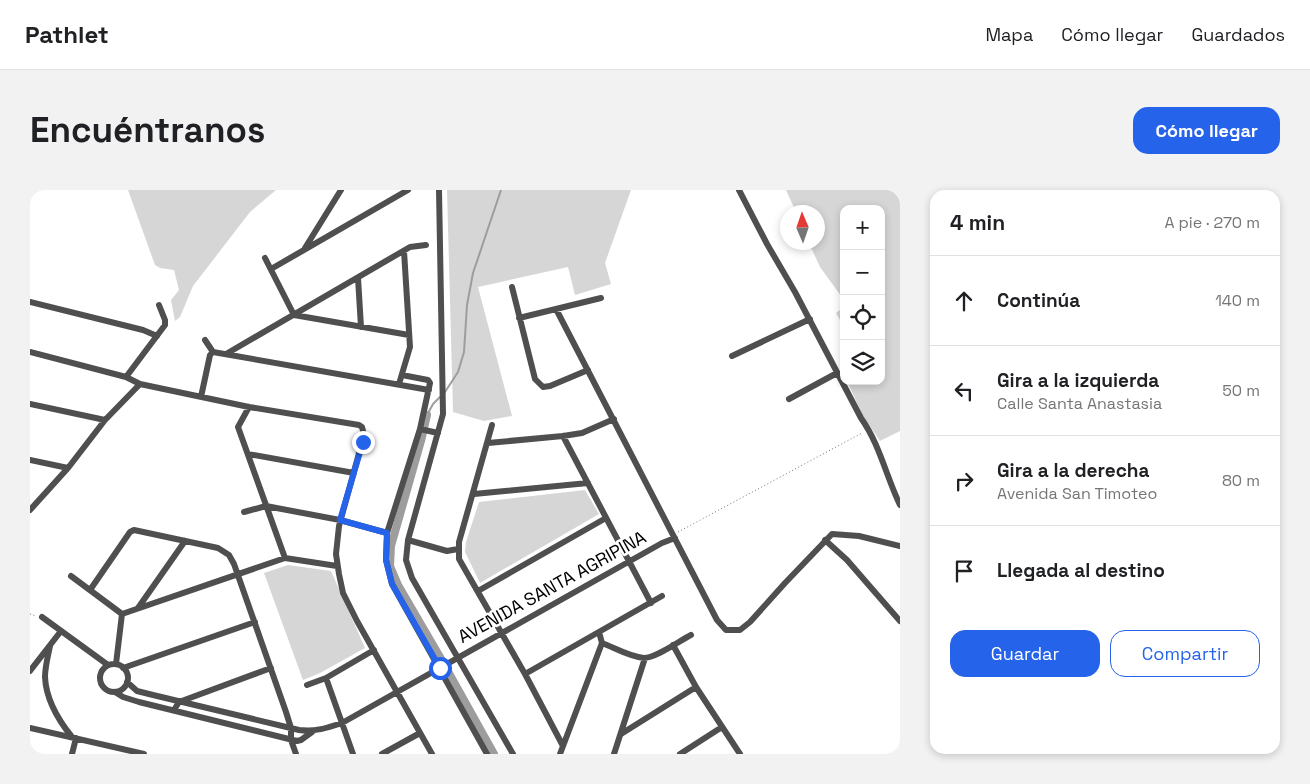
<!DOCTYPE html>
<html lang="es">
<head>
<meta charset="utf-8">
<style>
	:root { --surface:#fff; --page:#f2f2f2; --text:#202124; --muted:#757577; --line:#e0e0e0; --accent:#2563eb }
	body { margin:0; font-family:"Space Grotesk",sans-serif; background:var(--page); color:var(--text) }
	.controls { position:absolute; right:15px; top:15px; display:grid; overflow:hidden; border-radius:10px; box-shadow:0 2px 8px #0003 }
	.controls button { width:45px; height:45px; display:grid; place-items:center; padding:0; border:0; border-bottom:1px solid var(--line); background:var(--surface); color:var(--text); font:25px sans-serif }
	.compass { position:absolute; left:750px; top:15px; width:45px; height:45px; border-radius:50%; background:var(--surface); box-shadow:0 2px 8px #0003; rotate:358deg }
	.stop { position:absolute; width:15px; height:15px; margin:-11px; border:4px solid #2563eb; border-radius:50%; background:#fff }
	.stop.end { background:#2563eb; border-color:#fff; box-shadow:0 1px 5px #0008 }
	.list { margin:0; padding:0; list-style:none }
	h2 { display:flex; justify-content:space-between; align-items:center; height:65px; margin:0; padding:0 20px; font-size:21px }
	h2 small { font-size:16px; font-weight:400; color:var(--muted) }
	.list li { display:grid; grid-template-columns:32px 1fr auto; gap:15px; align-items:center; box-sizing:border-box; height:90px; padding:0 20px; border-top:1px solid var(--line) }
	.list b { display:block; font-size:19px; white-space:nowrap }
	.list p { margin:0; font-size:16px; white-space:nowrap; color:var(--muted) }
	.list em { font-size:16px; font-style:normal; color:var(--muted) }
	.actions { display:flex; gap:10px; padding:15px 20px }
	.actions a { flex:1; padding:11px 0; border:1px solid var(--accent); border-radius:15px; text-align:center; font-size:18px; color:var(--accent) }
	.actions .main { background:var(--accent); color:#fff }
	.icon { flex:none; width:28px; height:28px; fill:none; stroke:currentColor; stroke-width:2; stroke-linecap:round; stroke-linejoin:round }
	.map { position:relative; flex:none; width:870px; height:564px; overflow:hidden; border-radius:15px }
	header { display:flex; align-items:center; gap:30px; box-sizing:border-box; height:70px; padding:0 25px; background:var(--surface); border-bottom:1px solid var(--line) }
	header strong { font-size:24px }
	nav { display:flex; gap:28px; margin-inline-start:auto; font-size:18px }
	.intro { display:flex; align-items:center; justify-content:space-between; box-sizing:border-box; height:120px; padding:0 30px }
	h1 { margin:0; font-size:35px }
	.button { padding:12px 22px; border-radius:15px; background:var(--accent); color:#fff; font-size:18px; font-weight:700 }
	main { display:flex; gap:30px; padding:0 30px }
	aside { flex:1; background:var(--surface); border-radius:15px; box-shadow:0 2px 8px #0003 }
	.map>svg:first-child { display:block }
	.green { fill:#d6d6d6 }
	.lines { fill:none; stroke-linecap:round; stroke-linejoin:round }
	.stream { stroke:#9d9d9d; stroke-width:2 }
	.canal { stroke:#9d9d9d; stroke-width:8 }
	.path { stroke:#717171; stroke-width:1; stroke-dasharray:1 2.5; stroke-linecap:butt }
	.street { stroke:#4f4f4f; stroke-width:6 }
	.route { stroke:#2563eb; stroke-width:6 }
	.labels { text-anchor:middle; stroke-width:5; stroke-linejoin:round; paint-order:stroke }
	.street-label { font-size:18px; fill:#000; stroke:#fff }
</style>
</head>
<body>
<header>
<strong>Pathlet</strong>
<nav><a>Mapa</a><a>Cómo llegar</a><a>Guardados</a></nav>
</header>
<div class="intro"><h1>Encuéntranos</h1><a class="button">Cómo llegar</a></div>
<main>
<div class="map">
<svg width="870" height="564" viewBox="0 0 870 564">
	<rect width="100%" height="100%" fill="#fff"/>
	<path class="green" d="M98 0H246L220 22 163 96 150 127 145 131 141 110 149 100 144 80 130 78 125 75Z
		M417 0H601L575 73 581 94 545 105 538 77 448 97 482 226 454 231 423 222Z
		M756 0H870V241L850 251 833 226 817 191H851V19H814V137L806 123 811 119V106L790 77 779 53 788 52V22H766Z
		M555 300 569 324 450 393 435 362 436 352 449 312Z
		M258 375 301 381 335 458 290 483 273 490 234 383Z"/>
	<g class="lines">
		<path class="stream" d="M415 202 428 182 434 162 437 115 443 83 471 0
			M397 225 403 214 411 206"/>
		<path class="canal" d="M397 225 391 251 361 356 360 376 368 395 410 467 464 564"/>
		<path class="path" d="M648 342 832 243
			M0 424 6 426"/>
		<path class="street" d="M409 0 413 224 378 350 376 370 382 388 483 564
			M709 0 737 54 765 102 831 228C850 255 856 286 870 315
			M275 58 311 0
			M235 68 264 125 379 145
			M241 79 378 0
			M328 88 331 137
			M482 97 505 189 513 197 520 196 558 180
			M0 112 113 140 127 146
			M526 119 687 430 696 440H710L720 432 755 393 802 344 829 346 870 356
			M489 128 571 108
			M175 150 183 162 399 200
			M0 162 96 187 110 194 219 217 329 235 332 237 334 245 309 336 306 364 309 384 313 403 327 431 402 564
			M196 164 380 57 396 55
			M702 166 780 129
			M372 185 398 190 400 193 390 239
			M96 187 135 135V130L129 115
			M369 194 380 157 374 61
			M171 207 180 165 183 162
			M759 209 807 183
			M0 214 75 230
			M219 217 208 237 255 368
			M462 235 429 352V369L495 484 533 556
			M408 243 390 239 357 343 356 370 362 394 457 564
			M533 246 621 413
			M458 253 533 246 552 243 584 229
			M218 264 324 283
			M0 270 38 278
			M444 304 558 293
			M0 320 38 278 75 230 110 194
			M214 322 236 316 310 330 357 343
			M378 350 417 361 428 359
			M795 350 817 370 870 431
			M41 386 92 424 255 368 307 376
			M60 400 100 342 104 340 188 358 199 365 204 374 256 522 261 538V550L266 564
			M448 401 576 328
			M108 418 155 351
			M12 427 78 475
			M572 453C585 458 600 467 614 468 626 468 649 451 661 445
			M643 455 666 497 710 564
			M20 456C18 466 15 477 15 487 16 509 29 531 42 547
			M70 488a14 14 0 1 1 28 0a14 14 0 1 1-28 0Z
			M86 474 92 424
			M93 478 225 432
			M0 481 31 441
			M495 484 632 406
			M296 488 323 564
			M97 492 107 501 123 505 269 540C285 542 297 538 312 533L632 353 645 348
			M277 495 296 488 344 460
			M85 502 93 507 109 512 267 551 271 550 282 542
			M144 520 149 512 241 478
			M0 538 114 564
			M591 544 666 497
			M42 564 46 548
			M352 564 390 543
			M530 564 572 453 569 442
			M584 564 615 468
			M650 564 692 537"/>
	</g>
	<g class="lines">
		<path class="route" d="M333 252 310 330 357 343 356 370 362 394 410 478"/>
	</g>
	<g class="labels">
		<g class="street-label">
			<text transform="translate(522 397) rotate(-29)" y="6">AVENIDA SANTA AGRIPINA</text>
		</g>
	</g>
</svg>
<div class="controls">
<button>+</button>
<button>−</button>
<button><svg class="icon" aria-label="locate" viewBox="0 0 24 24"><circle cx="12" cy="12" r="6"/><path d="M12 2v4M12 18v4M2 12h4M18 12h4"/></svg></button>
<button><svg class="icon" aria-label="layers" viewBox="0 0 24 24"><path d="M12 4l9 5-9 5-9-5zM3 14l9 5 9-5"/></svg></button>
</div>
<svg class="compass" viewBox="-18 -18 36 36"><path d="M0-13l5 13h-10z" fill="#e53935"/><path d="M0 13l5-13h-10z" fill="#757577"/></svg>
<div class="stop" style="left:410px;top:478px"></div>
<div class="stop end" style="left:333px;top:252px"></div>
</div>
<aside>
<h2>4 min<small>A pie · 270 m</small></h2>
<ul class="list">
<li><svg class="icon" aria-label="ahead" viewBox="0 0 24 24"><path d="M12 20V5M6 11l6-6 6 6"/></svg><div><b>Continúa</b></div><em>140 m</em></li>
<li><svg class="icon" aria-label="left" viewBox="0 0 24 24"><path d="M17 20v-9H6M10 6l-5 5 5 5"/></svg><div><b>Gira a la izquierda</b><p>Calle Santa Anastasia</p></div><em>50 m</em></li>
<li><svg class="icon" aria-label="right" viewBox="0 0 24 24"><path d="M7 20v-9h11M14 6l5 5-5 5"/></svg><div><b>Gira a la derecha</b><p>Avenida San Timoteo</p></div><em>80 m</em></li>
<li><svg class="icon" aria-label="arrive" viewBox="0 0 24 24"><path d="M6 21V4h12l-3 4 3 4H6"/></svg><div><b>Llegada al destino</b></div></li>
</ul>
<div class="actions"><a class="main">Guardar</a><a>Compartir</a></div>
</aside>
</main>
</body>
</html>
